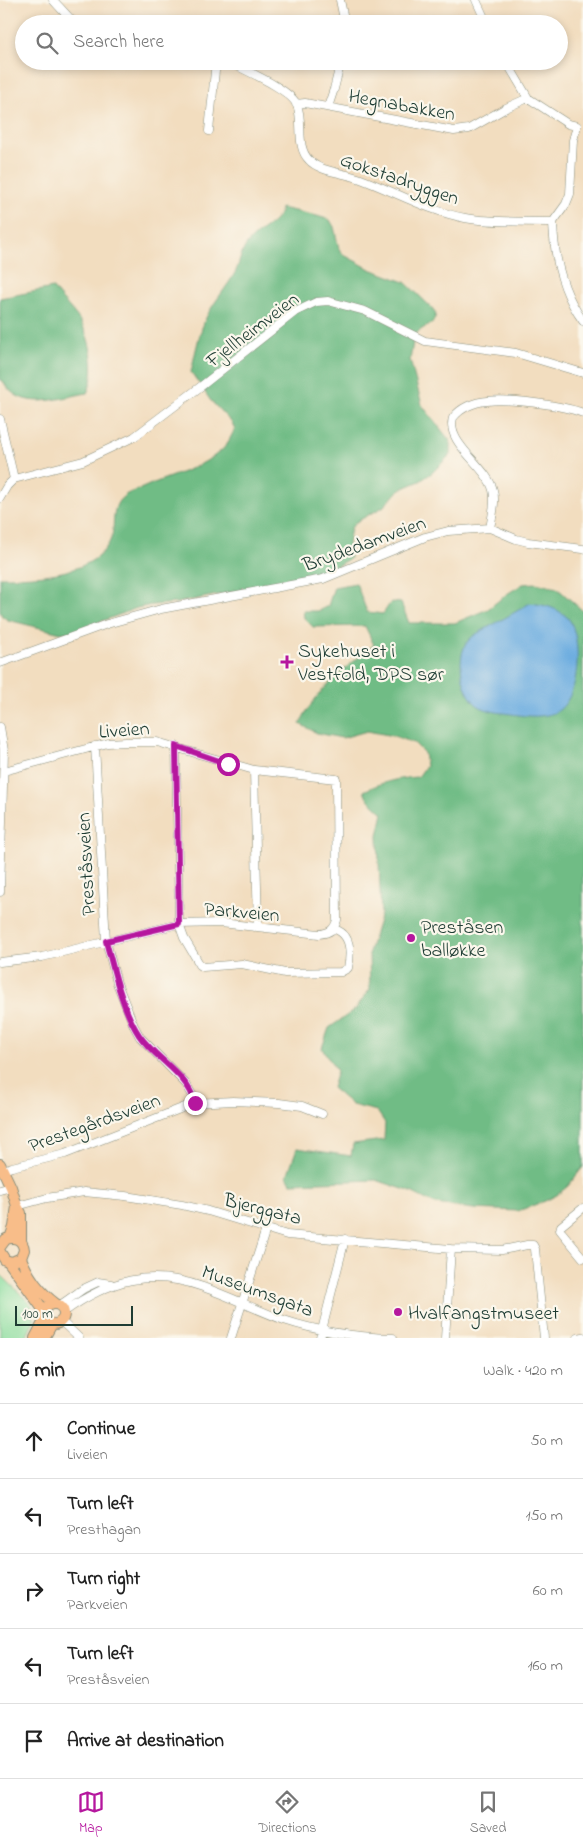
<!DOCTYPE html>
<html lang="en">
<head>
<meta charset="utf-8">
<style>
	:root { --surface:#fff; --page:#f2f2f2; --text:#222; --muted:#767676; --line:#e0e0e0; --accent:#b5179e }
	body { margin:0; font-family:"Indie Flower",sans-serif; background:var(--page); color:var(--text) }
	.scale { position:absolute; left:15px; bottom:12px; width:118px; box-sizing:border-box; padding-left:5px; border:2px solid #1f3d34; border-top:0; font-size:14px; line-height:18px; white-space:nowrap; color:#1f3d34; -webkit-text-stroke:4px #fbf7ec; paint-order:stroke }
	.stop { position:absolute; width:15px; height:15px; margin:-11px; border:4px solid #b5179e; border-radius:50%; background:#fff }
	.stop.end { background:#b5179e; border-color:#fff; box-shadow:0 1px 5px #0008 }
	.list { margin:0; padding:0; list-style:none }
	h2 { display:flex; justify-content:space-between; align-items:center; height:65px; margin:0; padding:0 20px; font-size:21px }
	h2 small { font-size:16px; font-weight:400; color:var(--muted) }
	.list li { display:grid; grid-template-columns:32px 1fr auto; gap:15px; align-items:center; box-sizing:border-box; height:75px; padding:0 20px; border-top:1px solid var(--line) }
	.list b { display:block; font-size:19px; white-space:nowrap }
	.list p { margin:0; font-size:16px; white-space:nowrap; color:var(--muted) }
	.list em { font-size:16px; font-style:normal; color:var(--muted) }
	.icon { flex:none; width:28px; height:28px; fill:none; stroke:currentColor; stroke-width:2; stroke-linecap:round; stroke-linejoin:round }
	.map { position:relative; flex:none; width:583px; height:1338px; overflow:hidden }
	.search { position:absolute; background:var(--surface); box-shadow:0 2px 8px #0003; left:15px; right:15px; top:15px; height:55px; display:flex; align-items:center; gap:12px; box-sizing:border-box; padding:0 18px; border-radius:28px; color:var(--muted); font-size:19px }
	.sheet { height:440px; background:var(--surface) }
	nav { display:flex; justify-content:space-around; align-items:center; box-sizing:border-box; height:70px; border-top:1px solid var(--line); background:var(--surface); font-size:14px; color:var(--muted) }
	nav a { display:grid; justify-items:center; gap:2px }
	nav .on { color:var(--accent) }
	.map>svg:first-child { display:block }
	.green { fill:#8add9e; stroke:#548d69 }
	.forest { fill:#6fbc85; stroke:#477c5c }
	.water { fill:#6dade0; stroke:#46758a }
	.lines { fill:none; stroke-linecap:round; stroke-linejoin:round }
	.minor-casing { stroke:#888d7a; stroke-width:9 }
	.major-casing { stroke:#888d7a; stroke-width:12 }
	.minor { stroke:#fff; stroke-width:8 }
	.major { stroke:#f8bd89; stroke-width:10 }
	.route { stroke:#b5179e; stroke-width:6 }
	.poi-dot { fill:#b5179e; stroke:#fbf7ec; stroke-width:2 }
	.labels { text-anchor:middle; stroke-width:4.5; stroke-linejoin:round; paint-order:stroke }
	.street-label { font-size:20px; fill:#1f3d34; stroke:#fbf7ec }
	.poi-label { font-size:20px; fill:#1f3d34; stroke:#fbf7ec; text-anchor:start }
</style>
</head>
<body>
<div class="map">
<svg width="583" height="1338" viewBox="0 0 583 1338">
	<rect width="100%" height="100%" fill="#fbf7ec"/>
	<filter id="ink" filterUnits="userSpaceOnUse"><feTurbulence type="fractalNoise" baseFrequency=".02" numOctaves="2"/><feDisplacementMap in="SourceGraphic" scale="10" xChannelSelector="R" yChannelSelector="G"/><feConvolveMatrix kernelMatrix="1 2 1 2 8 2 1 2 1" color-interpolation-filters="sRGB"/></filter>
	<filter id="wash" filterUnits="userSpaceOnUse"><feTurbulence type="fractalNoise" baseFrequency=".0096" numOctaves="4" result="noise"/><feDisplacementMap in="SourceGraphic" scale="20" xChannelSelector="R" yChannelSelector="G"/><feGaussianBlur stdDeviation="1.12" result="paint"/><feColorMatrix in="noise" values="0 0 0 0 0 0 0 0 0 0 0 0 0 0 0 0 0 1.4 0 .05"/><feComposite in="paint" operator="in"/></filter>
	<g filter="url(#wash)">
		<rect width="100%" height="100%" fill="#f2ddbf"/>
		<path class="green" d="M0 1274 32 1305 31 1315 35 1318 26 1338H0Z"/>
		<path class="forest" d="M281 208 317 216 330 220 334 227 339 249 344 255 370 269 405 282 433 309 436 315 433 322 419 331 414 336 410 360 422 405 450 441V455L433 472 420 481 399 490 383 507 356 522 351 528 348 544 350 558 323 574 177 603 152 605 137 608 76 631 61 633 8 620 2 616 0 611V577C34 577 100 576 112 536 115 523 111 506 123 497 127 493 134 491 140 489 167 476 200 470 223 449 228 444 231 436 235 429L232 423 211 401 191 372C195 355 198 337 205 320 213 302 227 288 236 271 240 262 241 251 248 243 259 229 278 225 281 208Z
			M53 288C60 298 70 307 78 318 91 337 98 372 87 393 59 398 20 413 3 381L0 380V298Z
			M356 583 367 612 383 614 391 602 401 603 409 623H455L488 609 507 594 523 584 536 583 557 588 583 611V1167L568 1186 557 1195 545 1201 518 1211 474 1209 435 1204 409 1191 376 1180 291 1183 287 1176 297 1148 351 1156 353 1144 384 1140 385 1123 377 1111 352 1105 332 1088 337 1071 322 1048 329 1028 356 1009 370 989 369 952 381 914 378 836 383 813 367 798 364 791C382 782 399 778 418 777L426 766 424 753 414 743 394 736 367 731 342 738 317 733 300 724C315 691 346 667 374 645L365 626 313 627 304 618 303 611H318L328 606 334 587Z"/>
		<path class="water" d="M530 603C545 605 556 607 568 618 583 637 581 702 554 713 539 719 519 715 504 713 497 713 481 709 476 704 461 690 454 652 471 638 475 634 482 631 487 628 501 620 516 612 530 603Z"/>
	</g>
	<g filter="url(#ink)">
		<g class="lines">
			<g class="minor-casing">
				<path id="minor" d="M53 0 75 24
					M340 0 345 24
					M476 0 487 24
					M227 61C244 70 290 89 297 105 304 122 295 146 309 160 318 171 344 173 358 178 394 191 428 211 465 218 493 223 524 221 553 222L566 204 570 194 573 140 577 126
					M506 61 528 98 568 124 577 126
					M296 104 305 103 454 131 469 129 506 108 528 98
					M328 107 334 89 341 61
					M209 131 216 61
					M553 222C554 257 562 292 583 321
					M0 419 14 479
					M14 479 83 461 134 437 204 384 295 312 316 302 328 301 365 311 425 341 516 353 583 373
					M0 498 7 486 14 479
					M490 528C492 517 496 502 493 490 487 466 445 443 453 418 460 408 474 402 487 401 508 398 562 405 583 413
					M0 663 107 624 161 609 323 579 425 537 448 531 490 528 516 539 528 542 583 549
					M0 727 4 751 0 892
					M95 746 106 941 117 983 134 1026 140 1037 186 1084 193 1096 195 1103
					M176 746 179 924 184 938 200 965 203 967 242 964 285 973 341 972 348 968C351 953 352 934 334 929
					M254 770 258 927
					M0 962 42 957 179 924 221 923 319 934C330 933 334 930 337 920L336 779 254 770 157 742H126L108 743 4 771
					M3 1170 12 1167 65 1154 195 1103 233 1101 279 1103 302 1106 322 1114
					M0 1190 11 1187
					M17 1206 47 1198 84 1192 125 1196 182 1205 208 1211 287 1235 451 1249 502 1250 527 1245H533L535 1249 544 1338
					M583 1208 561 1226 560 1230 583 1258
					M59 1306 83 1289 98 1282 111 1284
					M64 1312C109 1280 150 1268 203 1287 231 1297 257 1310 284 1320 320 1332 355 1337 393 1338
					M61 1321 79 1338
					M231 1338 266 1229
					M320 1338 345 1239
					M445 1338 451 1249
					M578 1338 583 1337"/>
			</g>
			<g class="major-casing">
				<path id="major" d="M0 1164 11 1187 17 1206 21 1213V1242
					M10 1238 14 1227 17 1206
					M0 1247 6 1239C16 1236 23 1240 24 1250L21 1258 12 1262 5 1260 0 1252
					M21 1258C29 1278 39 1291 56 1304
					M8 1261 45 1312
					M44 1314a10 10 0 1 1 20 0a10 10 0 1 1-20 0Z
					M35 1338 45 1319
					M44 1338 52 1324"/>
			</g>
			<use href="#minor" class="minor"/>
			<use href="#major" class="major"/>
		</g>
	</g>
	<g class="lines" filter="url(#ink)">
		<path class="route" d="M195 1103C188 1074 155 1059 139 1035 122 1009 114 971 106 941L179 924 176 746 228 764"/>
	</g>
	<g class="poi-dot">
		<path d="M284.5 654.5h5v5h5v5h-5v5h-5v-5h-5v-5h5z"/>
		<circle cx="411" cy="938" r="5"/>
		<circle cx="398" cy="1312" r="5"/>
	</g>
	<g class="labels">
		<g class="street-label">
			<text transform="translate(402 104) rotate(10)" y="7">Hegnabakken</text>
			<text transform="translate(400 178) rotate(19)" y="7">Gokstadryggen</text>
			<text transform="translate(252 329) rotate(-37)" y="7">Fjellheimveien</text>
			<text transform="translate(364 543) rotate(-20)" y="7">Brydedamveien</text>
			<text transform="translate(124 729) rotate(-4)" y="7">Liveien</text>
			<text transform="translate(85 864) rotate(-93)" y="7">Preståsveien</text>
			<text transform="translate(242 911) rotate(5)" y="7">Parkveien</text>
			<text transform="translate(94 1122) rotate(-20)" y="7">Prestegårdsveien</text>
			<text transform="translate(263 1208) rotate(14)" y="7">Bjerggata</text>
			<text transform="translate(258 1290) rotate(20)" y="7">Museumsgata</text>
		</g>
		<g class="poi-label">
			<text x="298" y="657">Sykehuset i<tspan x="298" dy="23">Vestfold, DPS sør</tspan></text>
			<text x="421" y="933">Preståsen<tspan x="421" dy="23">balløkke</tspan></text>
			<text x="408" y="1319">Hvalfangstmuseet</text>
		</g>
	</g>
</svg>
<div class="scale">100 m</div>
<div class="stop" style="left:228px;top:764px"></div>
<div class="stop end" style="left:195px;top:1103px"></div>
<div class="search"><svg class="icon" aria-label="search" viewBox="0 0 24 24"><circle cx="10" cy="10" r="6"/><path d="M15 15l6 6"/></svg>Search here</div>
</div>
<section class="sheet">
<h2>6 min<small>Walk · 420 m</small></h2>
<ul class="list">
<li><svg class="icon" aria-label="ahead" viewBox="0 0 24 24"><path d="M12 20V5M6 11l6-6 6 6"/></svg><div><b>Continue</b><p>Liveien</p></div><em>50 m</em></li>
<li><svg class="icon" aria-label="left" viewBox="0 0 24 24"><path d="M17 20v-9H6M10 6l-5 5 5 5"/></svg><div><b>Turn left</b><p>Presthagan</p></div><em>150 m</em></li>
<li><svg class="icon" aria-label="right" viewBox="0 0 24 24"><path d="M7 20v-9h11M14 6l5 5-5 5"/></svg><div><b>Turn right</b><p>Parkveien</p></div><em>60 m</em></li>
<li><svg class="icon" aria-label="left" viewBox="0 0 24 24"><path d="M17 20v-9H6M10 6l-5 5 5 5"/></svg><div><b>Turn left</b><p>Preståsveien</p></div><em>160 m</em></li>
<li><svg class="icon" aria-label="arrive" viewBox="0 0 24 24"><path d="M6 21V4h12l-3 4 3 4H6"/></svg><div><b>Arrive at destination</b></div></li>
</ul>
</section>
<nav>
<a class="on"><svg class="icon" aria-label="map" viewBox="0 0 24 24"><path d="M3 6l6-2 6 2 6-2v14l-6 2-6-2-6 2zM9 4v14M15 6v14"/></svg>Map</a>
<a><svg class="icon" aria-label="directions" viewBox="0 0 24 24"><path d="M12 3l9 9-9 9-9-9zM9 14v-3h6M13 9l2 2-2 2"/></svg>Directions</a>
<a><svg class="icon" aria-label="saved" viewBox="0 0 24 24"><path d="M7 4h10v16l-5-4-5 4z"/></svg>Saved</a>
</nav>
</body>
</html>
